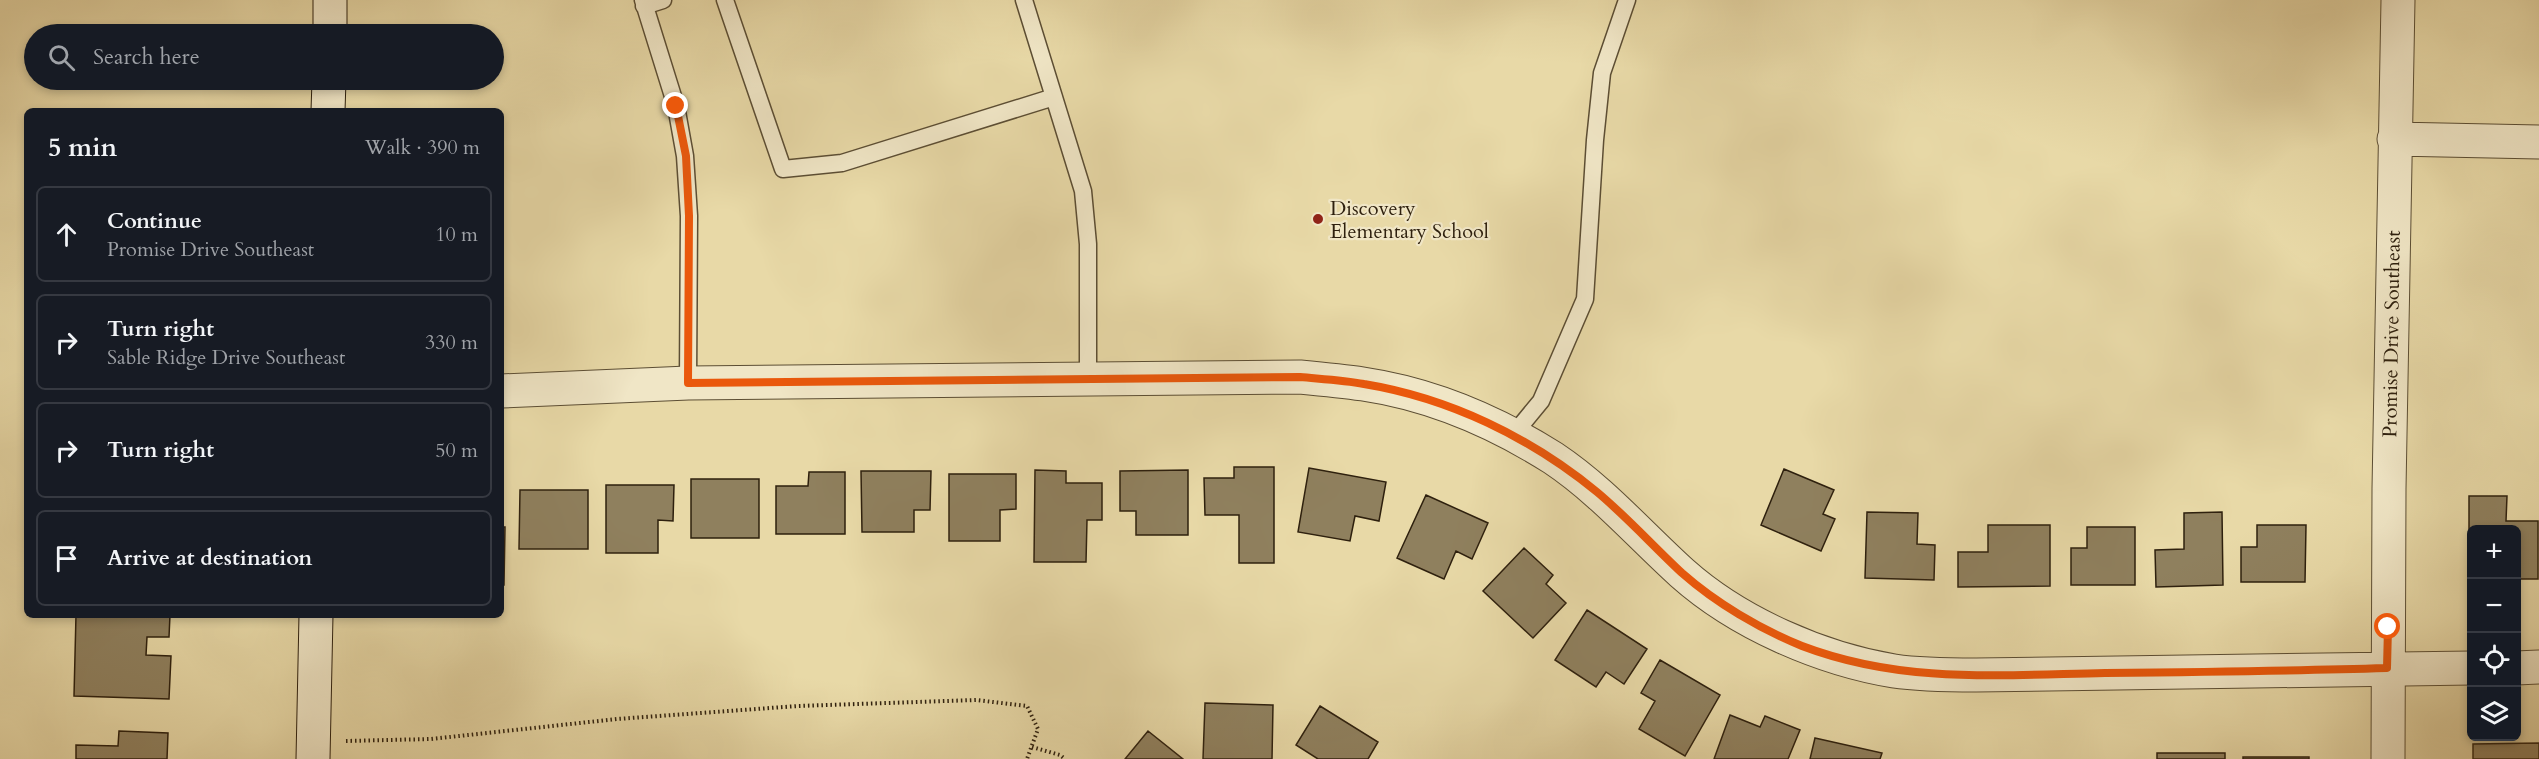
<!DOCTYPE html>
<html lang="en">
<head>
<meta charset="utf-8">
<style>
	:root { --surface:#171b24; --page:#242831; --text:#f1f3f6; --muted:#9ea1a6; --line:#363941 }
	body { margin:0; font-family:Cardo,serif; background:var(--page); color:var(--text) }
	.controls { position:absolute; right:18px; bottom:18px; display:grid; overflow:hidden; border-radius:9px; box-shadow:0 3px 9px #0003 }
	.controls button { width:54px; height:54px; display:grid; place-items:center; padding:0; border:0; border-bottom:2px solid var(--line); background:var(--surface); color:var(--text); font:30px sans-serif }
	.stop { position:absolute; width:18px; height:18px; margin:-14px; border:4px solid #ea580c; border-radius:50%; background:#fff }
	.stop.end { background:#ea580c; border-color:#fff; box-shadow:0 2px 6px #0008 }
	.list { margin:0; padding:0; list-style:none }
	h2 { display:flex; justify-content:space-between; align-items:center; height:78px; margin:0; padding:0 24px; font-size:26px }
	h2 small { font-size:20px; font-weight:400; color:var(--muted) }
	.list li { display:grid; grid-template-columns:39px 1fr auto; gap:18px; align-items:center; box-sizing:border-box; height:96px; margin:0 12px 12px; padding:0 12px; border:2px solid var(--line); border-radius:9px }
	.list b { display:block; font-size:22px; white-space:nowrap }
	.list p { margin:0; font-size:20px; white-space:nowrap; color:var(--muted) }
	.list em { font-size:20px; font-style:normal; color:var(--muted) }
	.icon { flex:none; width:33px; height:33px; fill:none; stroke:currentColor; stroke-width:2; stroke-linecap:round; stroke-linejoin:round }
	.map { position:relative; flex:none; width:2539px; height:759px; overflow:hidden }
	.search { position:absolute; background:var(--surface); box-shadow:0 3px 9px #0003; left:24px; top:24px; width:480px; height:66px; display:flex; align-items:center; gap:15px; box-sizing:border-box; padding:0 21px; border-radius:33px; color:var(--muted); font-size:22px }
	.panel { position:absolute; background:var(--surface); box-shadow:0 3px 9px #0003; left:24px; top:108px; width:480px; height:510px; border-radius:9px }
	.map>svg:first-child { display:block }
	.building { fill:#8f805e; stroke:#2e200e; stroke-width:1.5 }
	.lines { fill:none; stroke-linecap:round; stroke-linejoin:round }
	.service-casing { stroke:#5c4e34; stroke-width:19 }
	.minor-casing { stroke:#5c4e34; stroke-width:35 }
	.secondary-casing { stroke:#2e200e; stroke-width:35 }
	.path { stroke:#2e200e; stroke-width:4; stroke-dasharray:1.5 3; stroke-linecap:butt }
	.service { stroke:#f0e6c6; stroke-width:16 }
	.minor { stroke:#f0e6c6; stroke-width:33 }
	.secondary { stroke:#f0e6c6; stroke-width:33 }
	.route { stroke:#ea580c; stroke-width:8 }
	.poi-dot { fill:#8f2418; stroke:#f0e6c6; stroke-width:2 }
	.labels { text-anchor:middle; stroke-width:4.5; stroke-linejoin:round; paint-order:stroke }
	.poi-label { font-size:20px; fill:#2e200e; stroke:#f0e6c6; text-anchor:start }
	.street-label { font-size:20px; fill:#2e200e; stroke:#f0e6c6 }
</style>
</head>
<body>
<div class="map">
<svg width="2539" height="759" viewBox="0 0 2539 759">
	<rect width="100%" height="100%" fill="#e8d9a7"/>
	<filter id="stains"><feTurbulence type="fractalNoise" baseFrequency=".00333" numOctaves="4"/><feColorMatrix values="0 0 0 0 .2 0 0 0 0 .09 0 0 0 0 .02 0 0 0 .5 -.17"/></filter>
	<radialGradient id="worn" r=".72"><stop offset=".6" stop-color="#630" stop-opacity="0"/><stop offset="1" stop-color="#630" stop-opacity=".3"/></radialGradient>
	<path class="building" d="M1234 467H1274V563H1239V515H1205L1204 478H1234Z
		M1309 468 1386 482 1379 521 1355 516 1350 541 1298 532Z
		M1784 469 1834 490 1823 514 1835 519 1821 551 1761 525Z
		M1035 470 1066 471V483H1102V520H1087L1086 562H1034Z
		M1188 470V535H1136V511H1120V471Z
		M861 471H931L930 510H914V532H862Z
		M809 472H845V534H776V486H808Z
		M949 474H1016V509L1000 510V541H949Z
		M691 479H759V538H691Z
		M606 485H674L673 521 658 520V553H606Z
		M520 490H588V549H519Z
		M1426 495 1488 523 1472 559 1456 551 1444 579 1397 558Z
		M2469 496H2507L2506 521H2538V579H2516V530H2472V579H2469Z
		M1867 512 1918 513 1917 544 1935 545 1934 580 1865 578Z
		M2222 512 2223 585 2156 587 2155 550 2184 549V513Z
		M1988 525H2050V586L1958 587V552H1988Z
		M2257 525H2306L2305 582H2241V547H2257Z
		M501 527H505L504 585H501Z
		M2087 527H2135V585H2071V548H2087Z
		M1524 548 1553 575 1546 584 1566 603 1533 638 1483 591Z
		M1587 610 1647 649 1624 684 1606 672 1596 687 1555 660Z
		M76 615H170L169 637H147L146 655 171 656 169 699 74 696Z
		M1660 660 1720 695 1685 756 1639 729 1655 701 1641 693Z
		M1205 703 1273 705 1272 759H1203Z
		M1320 706 1378 742 1368 759H1318L1296 745Z
		M1730 715 1760 727 1765 716 1800 730 1788 759H1714Z
		M119 731 168 733 167 759H76V745L118 746Z
		M1148 731 1183 759H1125Z
		M1815 738 1882 753 1880 759H1810Z
		M2539 743V759H2473V744Z
		M2157 753H2225V759H2157Z
		M2243 757H2309V759H2243Z"/>
	<g class="lines">
		<g class="service-casing">
			<path id="service" d="M643 0 676 106 685 156 689 216 688 383
				M725 0 783 169 842 163 1054 97
				M1024 0 1083 191 1088 244V379
				M644 6 663 0
				M1513 435 1541 401 1585 299 1595 140 1602 73 1627 0"/>
		</g>
		<g class="minor-casing">
			<path id="minor" d="M2394 139 2539 142
				M501 391 688 383 1300 377C1321 379 1342 381 1363 384 1430 394 1496 422 1553 458 1601 490 1639 534 1682 573 1738 623 1821 659 1894 671 1921 675 1949 675 1976 675L2472 668
				M2516 668 2539 667
				M2388 759 2389 489 2398 0"/>
		</g>
		<g class="secondary-casing">
			<path id="secondary" d="M330 34V0
				M328 111 329 80
				M313 759 316 615"/>
		</g>
		<path class="path" d="M346 741 431 739 617 719 798 706 976 700 1027 706 1038 729 1027 759
			M1032 747 1060 755 1065 759"/>
		<use href="#service" class="service"/>
		<use href="#minor" class="minor"/>
		<use href="#secondary" class="secondary"/>
	</g>
	<g class="lines">
		<path class="route" d="M676 106 686 156 689 216 688 383 1300 377C1321 379 1343 380 1364 384 1449 398 1530 437 1597 492 1627 517 1653 546 1682 573 1716 603 1760 629 1802 646 1902 684 2000 675 2105 673 2199 672 2293 671 2387 668L2388 627"/>
	</g>
	<circle class="poi-dot" cx="1318" cy="219" r="6"/>
	<g class="labels">
		<g class="poi-label">
			<text x="1330" y="215">Discovery<tspan x="1330" dy="23">Elementary School</tspan></text>
		</g>
		<g class="street-label">
			<text transform="translate(2391 334) rotate(-89)" y="7">Promise Drive Southeast</text>
		</g>
	</g>
	<rect width="100%" height="100%" filter="url(#stains)"/>
	<rect width="100%" height="100%" fill="url(#worn)"/>
</svg>
<div class="controls">
<button>+</button>
<button>−</button>
<button><svg class="icon" aria-label="locate" viewBox="0 0 24 24"><circle cx="12" cy="12" r="6"/><path d="M12 2v4M12 18v4M2 12h4M18 12h4"/></svg></button>
<button><svg class="icon" aria-label="layers" viewBox="0 0 24 24"><path d="M12 4l9 5-9 5-9-5zM3 14l9 5 9-5"/></svg></button>
</div>
<div class="stop" style="left:2388px;top:627px"></div>
<div class="stop end" style="left:676px;top:106px"></div>
<div class="search"><svg class="icon" aria-label="search" viewBox="0 0 24 24"><circle cx="10" cy="10" r="6"/><path d="M15 15l6 6"/></svg>Search here</div>
<section class="panel">
<h2>5 min<small>Walk · 390 m</small></h2>
<ul class="list">
<li><svg class="icon" aria-label="ahead" viewBox="0 0 24 24"><path d="M12 20V5M6 11l6-6 6 6"/></svg><div><b>Continue</b><p>Promise Drive Southeast</p></div><em>10 m</em></li>
<li><svg class="icon" aria-label="right" viewBox="0 0 24 24"><path d="M7 20v-9h11M14 6l5 5-5 5"/></svg><div><b>Turn right</b><p>Sable Ridge Drive Southeast</p></div><em>330 m</em></li>
<li><svg class="icon" aria-label="right" viewBox="0 0 24 24"><path d="M7 20v-9h11M14 6l5 5-5 5"/></svg><div><b>Turn right</b></div><em>50 m</em></li>
<li><svg class="icon" aria-label="arrive" viewBox="0 0 24 24"><path d="M6 21V4h12l-3 4 3 4H6"/></svg><div><b>Arrive at destination</b></div></li>
</ul>
</section>
</div>
</body>
</html>
